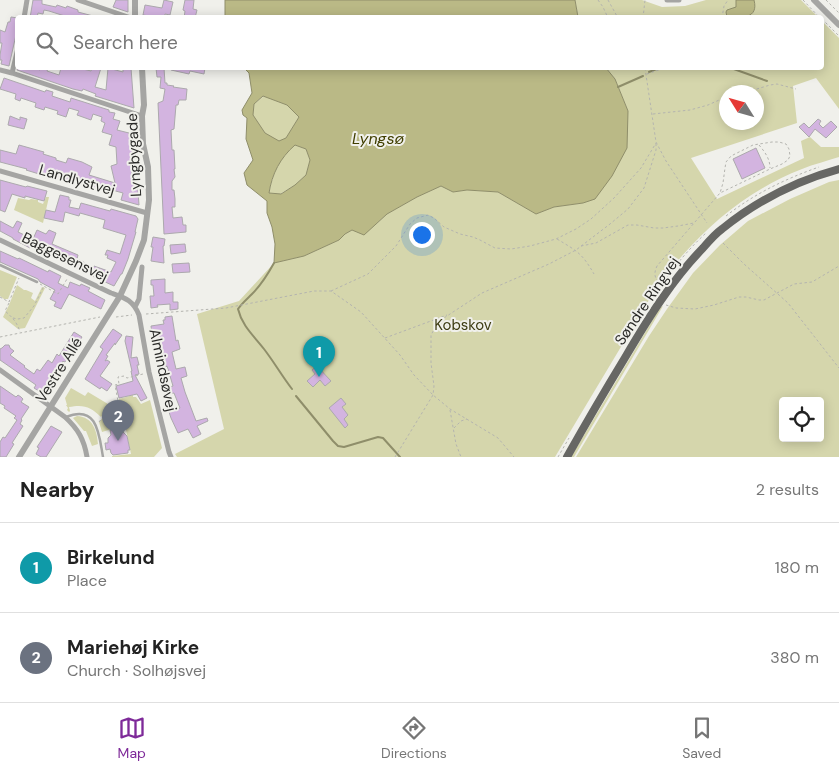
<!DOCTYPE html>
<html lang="en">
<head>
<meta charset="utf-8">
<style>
	:root { --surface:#fff; --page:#f2f2f2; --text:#222; --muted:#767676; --line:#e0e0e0; --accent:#7e2a99 }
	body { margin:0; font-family:"DM Sans",sans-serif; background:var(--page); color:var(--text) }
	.controls { position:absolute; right:15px; bottom:15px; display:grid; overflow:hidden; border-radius:5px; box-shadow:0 2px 12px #0003 }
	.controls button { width:45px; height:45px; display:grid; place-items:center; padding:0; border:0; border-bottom:1px solid var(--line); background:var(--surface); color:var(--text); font:25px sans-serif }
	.compass { position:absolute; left:719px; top:85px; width:45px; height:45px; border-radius:50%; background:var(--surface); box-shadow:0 2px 12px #0003; rotate:307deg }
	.you { position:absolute; left:421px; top:234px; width:18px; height:18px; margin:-12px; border:4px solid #fff; border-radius:50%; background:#1a73e8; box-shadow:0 0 0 8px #1a73e833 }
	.badge { display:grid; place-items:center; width:32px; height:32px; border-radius:50%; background:var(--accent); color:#fff; font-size:16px; font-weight:700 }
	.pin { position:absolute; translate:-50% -41px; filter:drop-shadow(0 1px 2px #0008) }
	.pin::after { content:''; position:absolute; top:26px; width:18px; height:15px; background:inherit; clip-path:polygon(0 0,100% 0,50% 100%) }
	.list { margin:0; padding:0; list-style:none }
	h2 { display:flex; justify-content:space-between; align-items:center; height:65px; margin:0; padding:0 20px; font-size:21px }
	h2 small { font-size:16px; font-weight:400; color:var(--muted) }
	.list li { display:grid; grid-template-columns:32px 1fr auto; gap:15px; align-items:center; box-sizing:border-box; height:90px; padding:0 20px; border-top:1px solid var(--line) }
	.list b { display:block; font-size:19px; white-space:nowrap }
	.list p { margin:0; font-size:16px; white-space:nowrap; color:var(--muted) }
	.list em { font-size:16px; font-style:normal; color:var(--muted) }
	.icon { flex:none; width:28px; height:28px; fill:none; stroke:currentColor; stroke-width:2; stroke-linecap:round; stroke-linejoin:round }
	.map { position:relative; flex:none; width:839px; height:457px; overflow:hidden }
	.search { position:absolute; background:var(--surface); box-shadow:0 2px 12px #0003; left:15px; right:15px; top:15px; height:55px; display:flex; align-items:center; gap:12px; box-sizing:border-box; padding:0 18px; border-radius:5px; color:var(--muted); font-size:19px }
	.sheet { height:245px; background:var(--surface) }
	nav { display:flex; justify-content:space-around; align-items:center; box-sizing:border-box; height:70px; border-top:1px solid var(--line); background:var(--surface); font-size:14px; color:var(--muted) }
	nav a { display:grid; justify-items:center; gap:2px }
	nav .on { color:var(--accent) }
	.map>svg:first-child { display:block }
	.green { fill:#d5d6ac; fill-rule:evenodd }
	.water { fill:#bab986; stroke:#8f8e6a; fill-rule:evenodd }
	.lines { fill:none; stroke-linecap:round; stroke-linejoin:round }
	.stream { stroke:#8f8e6a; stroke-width:2 }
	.building { fill:#d3b4e0; stroke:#aca9ad }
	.path { stroke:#b4b4af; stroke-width:1; stroke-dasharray:2.5 2.5; stroke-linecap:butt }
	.service { stroke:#a5a5a3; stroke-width:2.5 }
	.minor { stroke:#a5a5a3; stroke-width:5 }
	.tertiary { stroke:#a5a5a3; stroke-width:6 }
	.primary { stroke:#676764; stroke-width:8 }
	.labels { text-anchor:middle; stroke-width:4; stroke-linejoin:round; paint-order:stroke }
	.street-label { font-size:15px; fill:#2a2a28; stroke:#f0f0eb }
	.park-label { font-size:15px; fill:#3d3c13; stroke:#f0f0eb }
	.water-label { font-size:16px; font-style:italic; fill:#413f00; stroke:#f0f0eb }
</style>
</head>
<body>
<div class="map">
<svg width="839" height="457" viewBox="0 0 839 457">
	<rect width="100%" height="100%" fill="#f0f0eb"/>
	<path class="green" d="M575 0H642L662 7 685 6 706 0H801L818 17H578Z
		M822 21 839 38V109L816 78 793 86 797 123 691 158 717 199 804 158 801 141 810 137 821 147H839V157C827 161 814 164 802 169 741 193 698 233 658 285L555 457H177L175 454 224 429 197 314 239 301 274 263 304 256 339 240 345 234 352 230 374 226 387 214 417 197 441 186 453 192 467 190 498 192 536 214 554 207 583 203 628 111 615 79 606 68H822ZM726 92H756V122H726Z
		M264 96 287 105 299 117 286 138 279 142 265 133 253 115 254 104Z
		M295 145 306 149 310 160 306 175 295 185 280 194 269 193C274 172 278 160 295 145Z
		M839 180V457H576L649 336 667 309 693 273 720 245 748 221 790 199 829 182ZM783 401H820V438H783Z
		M46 197H49L43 223 14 210 18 198 29 200 31 199 38 200V202L43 204Z
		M0 270 17 277 8 299H4L0 296Z
		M17 285 24 290H26L33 293 31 298 35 301 42 287 45 288 25 328 18 329 3 317 9 305Z
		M663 306 574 457H571L655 316 661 307Z
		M71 388 85 396 88 392 108 404H111L117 402 115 404 108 409 101 417C91 407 84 404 69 407L70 411 69 412 67 410 68 408 66 405H67L65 398Z
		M133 395V397H136L141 404 150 400 162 448 154 457H112V456L131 454 125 425 102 432 99 422 109 411 118 405 119 399Z
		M77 416C93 417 97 431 98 444L92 446 86 431H84L73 418Z"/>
	<path class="water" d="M225 0H575L578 17 225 18Z
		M736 0H754C759 19 741 18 727 17L726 12 727 10 736 7Z
		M244 68H606L615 79 628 111 627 148 612 176 595 199 583 203 554 207 536 214 498 192 467 190 453 192 441 186 417 197 387 214 364 235 352 230 345 234 339 240 304 256 274 263 275 244 272 227 267 213V201L247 185 244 173 253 160 246 139 247 118 243 115 242 110 252 93 249 73ZM263 96 287 105 299 117 286 138 279 141 265 133 253 115 254 104ZM295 145 306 149 310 160 306 175 295 185 281 194 269 193C272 174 280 158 295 145Z"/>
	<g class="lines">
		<path class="stream" d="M731 68 767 81
			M649 72 659 68
			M618 87 643 76
			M274 263C268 274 261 285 252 294 247 299 242 303 238 309 242 326 254 336 264 349 274 362 282 376 292 389
			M296 396 333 441 338 446 344 447 378 437 383 438 400 457"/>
	</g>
	<path class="building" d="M33 0H42V4L56 7 57 5 66 8 67 6 78 10V12L93 16V18H71L49 11 44 10 43 14 38 13 37 18H30Z
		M116 0H128V12L113 7Z
		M164 0 173 2 170 15 165 14 164 18H148L149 16 143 15 145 5 162 8Z
		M185 0H194L193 9 197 10 195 18H184L185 11 183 10Z
		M11 17 18 18V26L9 66 1 64 2 60H0V55L2 43H0V30L5 32 8 22H10Z
		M18 68H34L40 70 41 68H48L47 71 59 75 61 68H79L91 71 92 68H101L95 87 106 90 108 68 123 72V68H131L134 108 95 96 96 94 83 89 82 91 73 89 17 70Z
		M156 68H164L165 83H167V85L174 86 173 87 187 89 186 100H179L178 105H176L174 129 171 130 172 150H174L175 169H174L175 177 172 181V190H174L175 199V207H172L173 218 182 217 183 225H186V232L164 234 158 103 163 101 165 89 160 88 161 77H157Z
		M171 68H205L204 74 190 71 189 74 171 70Z
		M4 78 45 92 46 90 53 92 52 96 70 102 71 98 109 110V112L115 113 113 119 120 121 117 130 129 133V136H132L133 157 131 158 132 179 137 178 139 205 121 200 123 193 112 190 111 193 88 187 89 186 70 180V182L49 177 26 170 27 169 0 162V150L16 154 19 145 44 152 43 154 56 158V160L66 163 68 158 82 162 92 167 89 175 115 183 111 166 117 164 116 147 109 145 112 135 102 132 105 123 101 121 102 117 93 114 91 120 77 115 79 111 69 108 66 117 57 114 58 111 45 107 44 110 35 107 36 103 21 98 20 101 15 99 16 94 0 89Z
		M10 116 20 120V117L27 119 24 129 8 125Z
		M818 119 821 121 819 124 823 128 831 121 837 127 826 138 815 129 809 137 799 127 804 123 809 128Z
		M756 148 765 168 742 179 733 159Z
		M0 180 26 187 27 186 47 191 44 201 25 196V198L12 194 5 212 0 210Z
		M60 195 69 197V200H71L69 207 79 209 81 203 110 211 111 209 136 216 138 219 135 232H136L128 259 122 274H121L114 286 90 275 94 266 111 272 116 262 107 258 108 255H105L107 250 120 254 126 235 103 228 105 220 80 213 79 216 65 212 63 222 44 218 46 210 55 212Z
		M0 221 13 228 17 221 22 223 18 232 33 239 37 230 46 234 49 230 56 233 52 244 78 255 77 259 84 262 80 270 48 254 50 250 33 242 30 248 13 239V238L0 231Z
		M153 237 165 239 164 246H163L164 263 151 261 153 247H151Z
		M185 244 186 252 171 254 170 245Z
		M0 251 18 259 19 258 48 272 49 270 61 276 58 283 68 288 70 282 80 286 81 284 90 288 88 291 105 300 101 309 69 294 61 309 54 306 56 302 50 299 55 290 40 282 38 279 0 262Z
		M189 263 190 272 173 273 172 264Z
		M165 279V293L173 292V302H178V309L170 310V304L157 305 158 307 151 308 150 296H154L153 285H151V280Z
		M172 316 176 341 178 340 180 349 172 352 176 369 185 367 187 376 181 378 185 392 196 421 207 418 208 421 197 426 201 434 193 438 188 429 178 433 171 418 169 412 180 408 174 393 168 394 166 388 173 386 167 366 166 367 163 354H159L156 334H152L151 326 164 324 163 320H165V317Z
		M113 329 122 335 115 345V343L106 355 108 356 105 361 107 360 110 362 100 376 112 384 107 391 101 387 100 389 85 379 103 349 100 347Z
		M74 332 82 337 66 361 64 362 63 361 51 382 53 384 46 393 43 391 42 393 34 388 36 385 0 360V349L2 348 5 345H9L10 348 14 351 10 355 25 366 24 367 34 374 37 369 40 371 48 360 52 363 57 354 59 356Z
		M126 336 133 337 131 358 137 357 139 365H137L139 374 135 375 147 398 141 401 137 394 119 398 116 386 133 381 131 371H132L125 341Z
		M317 366 331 381 325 386 320 380 313 387 307 381 315 374 312 370Z
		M0 386 16 397 18 395 21 397 23 399 21 402 29 407 21 419 22 420 20 424 23 426 12 443 14 444 6 457H0V442L3 437 5 438 17 420 14 418 16 416 4 408 5 406 0 403Z
		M341 398 346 404 342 407 348 415 344 419 348 425 345 428 329 408Z
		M51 426 62 432 46 457H41L36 454 39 448 37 447Z
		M123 428V432L127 436 130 450H128V453L113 455 111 453 110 449 106 450 105 443H108V438L111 435 110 430Z"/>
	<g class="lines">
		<path class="path" d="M598 0 603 7 608 18
			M608 0 618 18
			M803 0 820 18
			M826 0 839 13
			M643 18 645 0
			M722 18 724 6 728 0
			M822 19 839 36
			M645 68 656 142 666 161 707 223
			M647 74 664 68
			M747 92 770 85 777 84 796 89
			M653 114 690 110 708 105 726 97
			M759 145C765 152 770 159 770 168
			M726 216C754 194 785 179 819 167
			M557 239C577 251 582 253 594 274
			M723 243 744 264 788 303 839 368
			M581 246 596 243 628 225H637L654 228H663L678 226 694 223
			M40 284 58 294 67 279
			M661 286C655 278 653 275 657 266L720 193 770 169 782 164 788 160 790 156 789 149 786 144 779 142H772L753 145 731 156 726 162 725 168 723 183 720 193
			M331 291 368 274 396 246 410 224 417 218 428 215 434 218 444 227 460 234 473 237 480 240 495 248 511 249 530 246 556 239 576 229 591 219 614 198 641 168 656 143
			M0 297 9 302 19 278
			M9 303 5 311C12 317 17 322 20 332
			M666 305 676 308 695 309 714 305 739 297H746L759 300H764L794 284 812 282 839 266
			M648 306C664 280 682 255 706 233
			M146 314 226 308 314 291H331L361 312 400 355 414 375 433 395 450 409 498 438 514 457
			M116 317 132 315
			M13 318 18 319 24 318 34 306 44 286
			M0 337 100 317
			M385 338 447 315
			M450 410 456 444 461 457
			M99 422 109 409 116 405 118 401 115 385 119 384 118 377 124 376 127 378 143 374
			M454 428 461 421 467 419
			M395 457 433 395 434 386 431 363V335L436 326 441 320 450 314 482 293 549 264 576 250 610 224 628 209 644 188 656 150V142
			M558 457 569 438"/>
		<path class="service" d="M0 265 37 282
			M66 417C98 404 99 435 103 457"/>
		<path class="minor" d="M78 0 131 18
			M667 0H679
			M24 18 27 0
			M0 70 12 73 142 116
			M12 73 18 48
			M0 171 147 213
			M0 240 111 293C125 298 133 300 139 315L149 372 169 452 171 457
			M135 307 139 299 142 267
			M0 370 65 417C78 429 84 439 87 457"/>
		<path class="tertiary" d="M135 0V18
			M814 0 839 25
			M19 457 120 296 136 261 144 240 149 200 148 167 143 144 142 116 144 105 142 68"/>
		<path class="primary" d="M567 457C586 423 606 389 626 356 649 317 672 280 703 248 709 241 715 234 722 229 758 200 795 181 839 169"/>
	</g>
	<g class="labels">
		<g class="street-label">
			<text transform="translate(134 155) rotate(-93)" y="5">Lyngbygade</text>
			<text transform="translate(77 180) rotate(16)" y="5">Landlystvej</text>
			<text transform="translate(65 257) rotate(26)" y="5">Baggesensvej</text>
			<text transform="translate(647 301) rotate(-56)" y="5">Søndre Ringvej</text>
			<text transform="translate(59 370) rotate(-58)" y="5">Vestre Allé</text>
			<text transform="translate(163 370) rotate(78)" y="5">Almindsøvej</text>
		</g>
		<g class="park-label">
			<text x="463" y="330">Kobskov</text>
		</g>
		<g class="water-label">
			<text x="378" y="144">Lyngsø</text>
		</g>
	</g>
</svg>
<div class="controls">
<button><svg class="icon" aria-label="locate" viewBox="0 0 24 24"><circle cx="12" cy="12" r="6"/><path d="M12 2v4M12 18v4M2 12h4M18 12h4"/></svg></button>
</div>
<svg class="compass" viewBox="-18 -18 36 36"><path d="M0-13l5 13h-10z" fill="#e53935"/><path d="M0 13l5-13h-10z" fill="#767676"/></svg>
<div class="you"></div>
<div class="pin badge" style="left:319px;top:377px;background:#0f9aa8">1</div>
<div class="pin badge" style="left:118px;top:441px;background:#6b7280">2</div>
<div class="search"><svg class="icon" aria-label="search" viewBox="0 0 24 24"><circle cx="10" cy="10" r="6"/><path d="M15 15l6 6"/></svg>Search here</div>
</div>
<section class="sheet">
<h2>Nearby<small>2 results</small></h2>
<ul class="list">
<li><span class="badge" style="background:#0f9aa8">1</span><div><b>Birkelund</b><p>Place</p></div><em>180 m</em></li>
<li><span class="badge" style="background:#6b7280">2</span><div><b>Mariehøj Kirke</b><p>Church · Solhøjsvej</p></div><em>380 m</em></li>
</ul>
</section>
<nav>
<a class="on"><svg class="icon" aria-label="map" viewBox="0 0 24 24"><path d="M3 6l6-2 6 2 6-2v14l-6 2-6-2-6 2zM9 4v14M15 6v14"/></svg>Map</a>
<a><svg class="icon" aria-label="directions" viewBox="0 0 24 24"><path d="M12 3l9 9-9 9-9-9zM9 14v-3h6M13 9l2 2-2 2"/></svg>Directions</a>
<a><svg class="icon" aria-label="saved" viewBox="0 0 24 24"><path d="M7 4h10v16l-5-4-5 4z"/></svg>Saved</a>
</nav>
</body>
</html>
